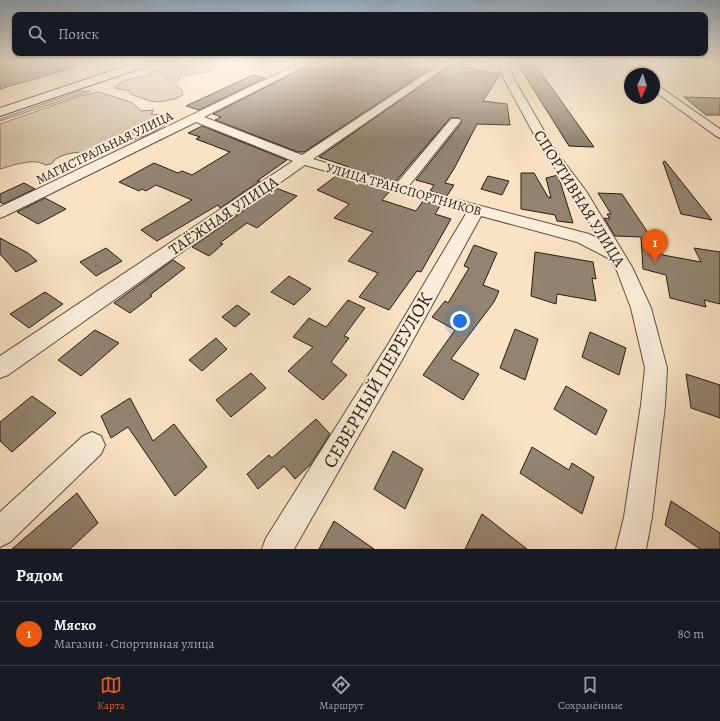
<!DOCTYPE html>
<html lang="ru">
<head>
<meta charset="utf-8">
<style>
	:root { --surface:#171b24; --page:#20242c; --text:#f1f3f6; --muted:#9ea1a6; --line:#363941; --accent:#ea580c }
	body { margin:0; font-family:Alegreya,serif; background:var(--page); color:var(--text) }
	.compass { position:absolute; left:624px; top:68px; width:36px; height:36px; border-radius:50%; background:var(--surface); box-shadow:0 1px 3px #0004; rotate:184deg }
	.you { position:absolute; left:460px; top:321px; width:14px; height:14px; margin:-10px; border:3px solid #fff; border-radius:50%; background:#1a73e8; box-shadow:0 0 0 6px #1a73e833 }
	.badge { display:grid; place-items:center; width:26px; height:26px; border-radius:50%; background:var(--accent); color:#fff; font-size:13px; font-weight:700 }
	.pin { position:absolute; translate:-50% -33px; filter:drop-shadow(0 1px 2px #0008) }
	.pin::after { content:''; position:absolute; top:21px; width:14px; height:12px; background:inherit; clip-path:polygon(0 0,100% 0,50% 100%) }
	.list { margin:0; padding:0; list-style:none }
	h2 { display:flex; justify-content:space-between; align-items:center; height:52px; margin:0; padding:0 16px; font-size:17px }
	h2 small { font-size:13px; font-weight:400; color:var(--muted) }
	.list li { display:grid; grid-template-columns:26px 1fr auto; gap:12px; align-items:center; box-sizing:border-box; height:64px; padding:0 16px; border-top:1px solid var(--line) }
	.list b { display:block; font-size:15px; white-space:nowrap }
	.list p { margin:0; font-size:13px; white-space:nowrap; color:var(--muted) }
	.list em { font-size:13px; font-style:normal; color:var(--muted) }
	.icon { flex:none; width:22px; height:22px; fill:none; stroke:currentColor; stroke-width:2; stroke-linecap:round; stroke-linejoin:round }
	.map { position:relative; flex:none; width:720px; height:549px; overflow:hidden }
	.search { position:absolute; background:var(--surface); box-shadow:0 1px 3px #0004; left:12px; right:12px; top:12px; height:44px; display:flex; align-items:center; gap:10px; box-sizing:border-box; padding:0 14px; border-radius:8px; color:var(--muted); font-size:15px }
	.sheet { height:116px; background:var(--surface) }
	nav { display:flex; justify-content:space-around; align-items:center; box-sizing:border-box; height:56px; border-top:1px solid var(--line); background:var(--surface); font-size:11px; color:var(--muted) }
	nav a { display:grid; justify-items:center; gap:2px }
	nav .on { color:var(--accent) }
	.map>svg:first-child { display:block }
	.green { fill:#d5c1a7; stroke:#7e6e5f }
	.building { fill:#948371; stroke:#271c17 }
	.lines { fill:none; stroke-linecap:round; stroke-linejoin:round }
	.street-casing { stroke:#5c4e42; stroke-width:2 }
	.secondary-casing { stroke:#271c17; stroke-width:2 }
	.street { fill:#fbedd9; fill-rule:evenodd }
	.secondary { fill:#fbedd9; fill-rule:evenodd }
	.labels { text-anchor:middle; stroke-width:4; stroke-linejoin:round; paint-order:stroke }
	.far-street-label { font-size:13px; fill:#271c17; stroke:#fbedd9 }
	.street-label { font-size:16px; fill:#271c17; stroke:#fbedd9 }
	.near-street-label { font-size:19px; fill:#271c17; stroke:#fbedd9 }
</style>
</head>
<body>
<div class="map">
<svg width="720" height="549" viewBox="0 0 720 549">
	<rect width="100%" height="100%" fill="#f9e3c4"/>
	<filter id="stains"><feTurbulence type="fractalNoise" baseFrequency=".005" numOctaves="4"/><feColorMatrix values="0 0 0 0 .2 0 0 0 0 .09 0 0 0 0 .02 0 0 0 .5 -.17"/></filter>
	<radialGradient id="worn" r=".72"><stop offset=".6" stop-color="#630" stop-opacity="0"/><stop offset="1" stop-color="#630" stop-opacity=".3"/></radialGradient>
	<path class="green" d="M170 63H183C185 69 181 78 176 82L162 73 159 70 162 66Z
		M185 64 207 69 211 71 184 76Z
		M154 71H157L182 90 183 95 174 99 160 102 150 101 130 94V91L114 88C125 78 139 76 153 75L149 73Z
		M80 91H90L0 121V119Z
		M99 92 133 103 141 111 154 110 151 114 172 116V117L166 120 167 124C161 127 156 131 150 134 133 141 114 146 96 151 89 153 85 155 78 155V152C67 154 58 155 51 164L45 165C35 157 11 166 0 169V124L80 96Z"/>
	<path class="building" d="M0 63H76V67L0 89Z
		M322 63H439L304 152H298L215 120 221 117 213 114 306 67 321 70Z
		M453 63H464L460 67 500 74 483 101 507 104 510 125 477 124 455 167 445 183 454 185 447 196 430 191 434 185 416 180 462 122 459 118H450L395 182 347 168 349 167 319 157Z
		M517 63H534L594 147 569 146Z
		M253 75 265 78 199 110 186 106Z
		M684 97 720 98V115H706Z
		M202 126 287 160 257 181H260L220 208 218 205 157 241 141 230 192 200 156 185 146 191 142 189 139 191 119 182 154 163 178 173 182 171 192 175 230 152 196 139 200 137 188 133Z
		M665 161 712 220 681 214 663 162Z
		M521 173H534L548 197 551 198 546 178 558 175 573 223 557 221 555 215 521 209Z
		M336 176 390 191 382 200 416 211 423 201 440 206 435 214 451 219 421 272 417 271 389 310 359 297 378 273 348 261 373 232 334 218 349 204 317 190Z
		M488 176 509 181 502 195 481 189Z
		M24 183 35 189 3 204 0 202V194Z
		M276 188 297 196 257 228 247 223 220 243 223 244 209 256 192 247Z
		M598 193 622 194 663 255 701 262 694 248 720 252V304L704 300 706 307 670 298 666 275 643 269 641 237 615 236 604 218 610 219 607 214H611Z
		M45 198 66 209 38 224 17 212Z
		M0 238 28 253 37 261 16 272 0 254Z
		M474 245 497 253 483 285 499 291 494 302 451 359 479 374 463 400 423 375 455 330 432 317 445 301 448 303 469 268 464 266Z
		M106 248 122 261 96 276 80 262Z
		M535 252 593 262 596 279 592 278 596 301 557 294 556 304 531 296Z
		M173 260 185 268 150 295 152 296 130 313 114 303Z
		M289 276 311 289 294 305 271 292Z
		M45 292 63 304 29 328 10 314Z
		M348 300 365 308 344 336 349 338 331 362 347 375 323 400 288 371 313 347 293 337 309 318 326 327Z
		M237 305 250 314 235 327 222 317Z
		M515 329 538 339 525 380 500 368Z
		M95 330 119 343 81 376 58 360Z
		M590 332 626 348 619 375 582 357Z
		M216 338 227 349 202 371 189 360Z
		M251 373 266 388 231 417 216 400Z
		M686 374 720 385V418L691 408Z
		M566 386 607 410 596 435 554 409Z
		M32 396 56 413 12 452 0 441V422Z
		M130 398 153 441 174 424 207 467 175 496 128 427 111 438 101 416Z
		M316 419 330 434 310 465 295 479 284 466 258 489 247 474 269 455 272 458Z
		M532 447 569 470 572 463 594 477 582 514 520 473Z
		M393 451 423 469 405 509 374 489Z
		M77 493 98 523 70 549H12Z
		M671 501 720 533V549H700L665 525Z
		M482 514 527 549H465Z
		M334 521 374 549H319Z"/>
	<g class="lines">
		<g class="street-casing">
			<path id="street" d="M300 63H311L204 117 302 155 442 63H452L313 159 396 184 451 119H459L461 121 459 123 408 187 589 234 599 239 572 192 543 151 504 79 499 63H507L514 79 555 150 586 191 632 267 651 308 667 368 665 405 652 517 646 549H616L624 517 641 405 645 368 631 308 617 271 610 259 577 242 481 216 403 358 294 549H262L266 538 387 346 467 212 305 165 8 375 0 378V356L293 161 196 122 5 216 0 218V207Z
				M617 63H627L642 74H631Z
				M654 83 720 129V138L716 136 654 91Z
				M92 432 101 436 105 445 101 454 10 542 0 547V512L83 436Z"/>
		</g>
		<g class="secondary-casing">
			<path id="secondary" d="M135 63H151L150 65 0 116V108Z"/>
		</g>
		<use href="#street" class="street"/>
		<use href="#secondary" class="secondary"/>
	</g>
	<linearGradient id="sky" x2="0" y2="1"><stop stop-color="#92acc2"/><stop offset="0.45" stop-color="#fcf2e4"/><stop offset="1" stop-color="#fcf2e4" stop-opacity="0"/></linearGradient>
	<rect width="720" height="140" fill="url(#sky)"/>
	<g class="labels">
		<g class="far-street-label">
			<text transform="translate(104 147) rotate(-26)" y="5">МАГИСТРАЛЬНАЯ УЛИЦА</text>
			<text transform="translate(404 189) rotate(16)" y="5">УЛИЦА ТРАНСПОРТНИКОВ</text>
		</g>
		<g class="street-label">
			<text transform="translate(580 198) rotate(58)" y="6">СПОРТИВНАЯ УЛИЦА</text>
			<text transform="translate(223 215) rotate(-34)" y="6">ТАЁЖНАЯ УЛИЦА</text>
		</g>
		<g class="near-street-label">
			<text transform="translate(377 380) rotate(-60)" y="7">СЕВЕРНЫЙ ПЕРЕУЛОК</text>
		</g>
	</g>
	<rect width="100%" height="100%" filter="url(#stains)"/>
	<rect width="100%" height="100%" fill="url(#worn)"/>
</svg>
<svg class="compass" viewBox="-18 -18 36 36"><path d="M0-13l5 13h-10z" fill="#e53935"/><path d="M0 13l5-13h-10z" fill="#9ea1a6"/></svg>
<div class="you"></div>
<div class="pin badge" style="left:655px;top:262px">1</div>
<div class="search"><svg class="icon" aria-label="search" viewBox="0 0 24 24"><circle cx="10" cy="10" r="6"/><path d="M15 15l6 6"/></svg>Поиск</div>
</div>
<section class="sheet">
<h2>Рядом<small></small></h2>
<ul class="list">
<li><span class="badge">1</span><div><b>Мяско</b><p>Магазин · Спортивная улица</p></div><em>80 m</em></li>
</ul>
</section>
<nav>
<a class="on"><svg class="icon" aria-label="map" viewBox="0 0 24 24"><path d="M3 6l6-2 6 2 6-2v14l-6 2-6-2-6 2zM9 4v14M15 6v14"/></svg>Карта</a>
<a><svg class="icon" aria-label="directions" viewBox="0 0 24 24"><path d="M12 3l9 9-9 9-9-9zM9 14v-3h6M13 9l2 2-2 2"/></svg>Маршрут</a>
<a><svg class="icon" aria-label="saved" viewBox="0 0 24 24"><path d="M7 4h10v16l-5-4-5 4z"/></svg>Сохранённые</a>
</nav>
</body>
</html>
